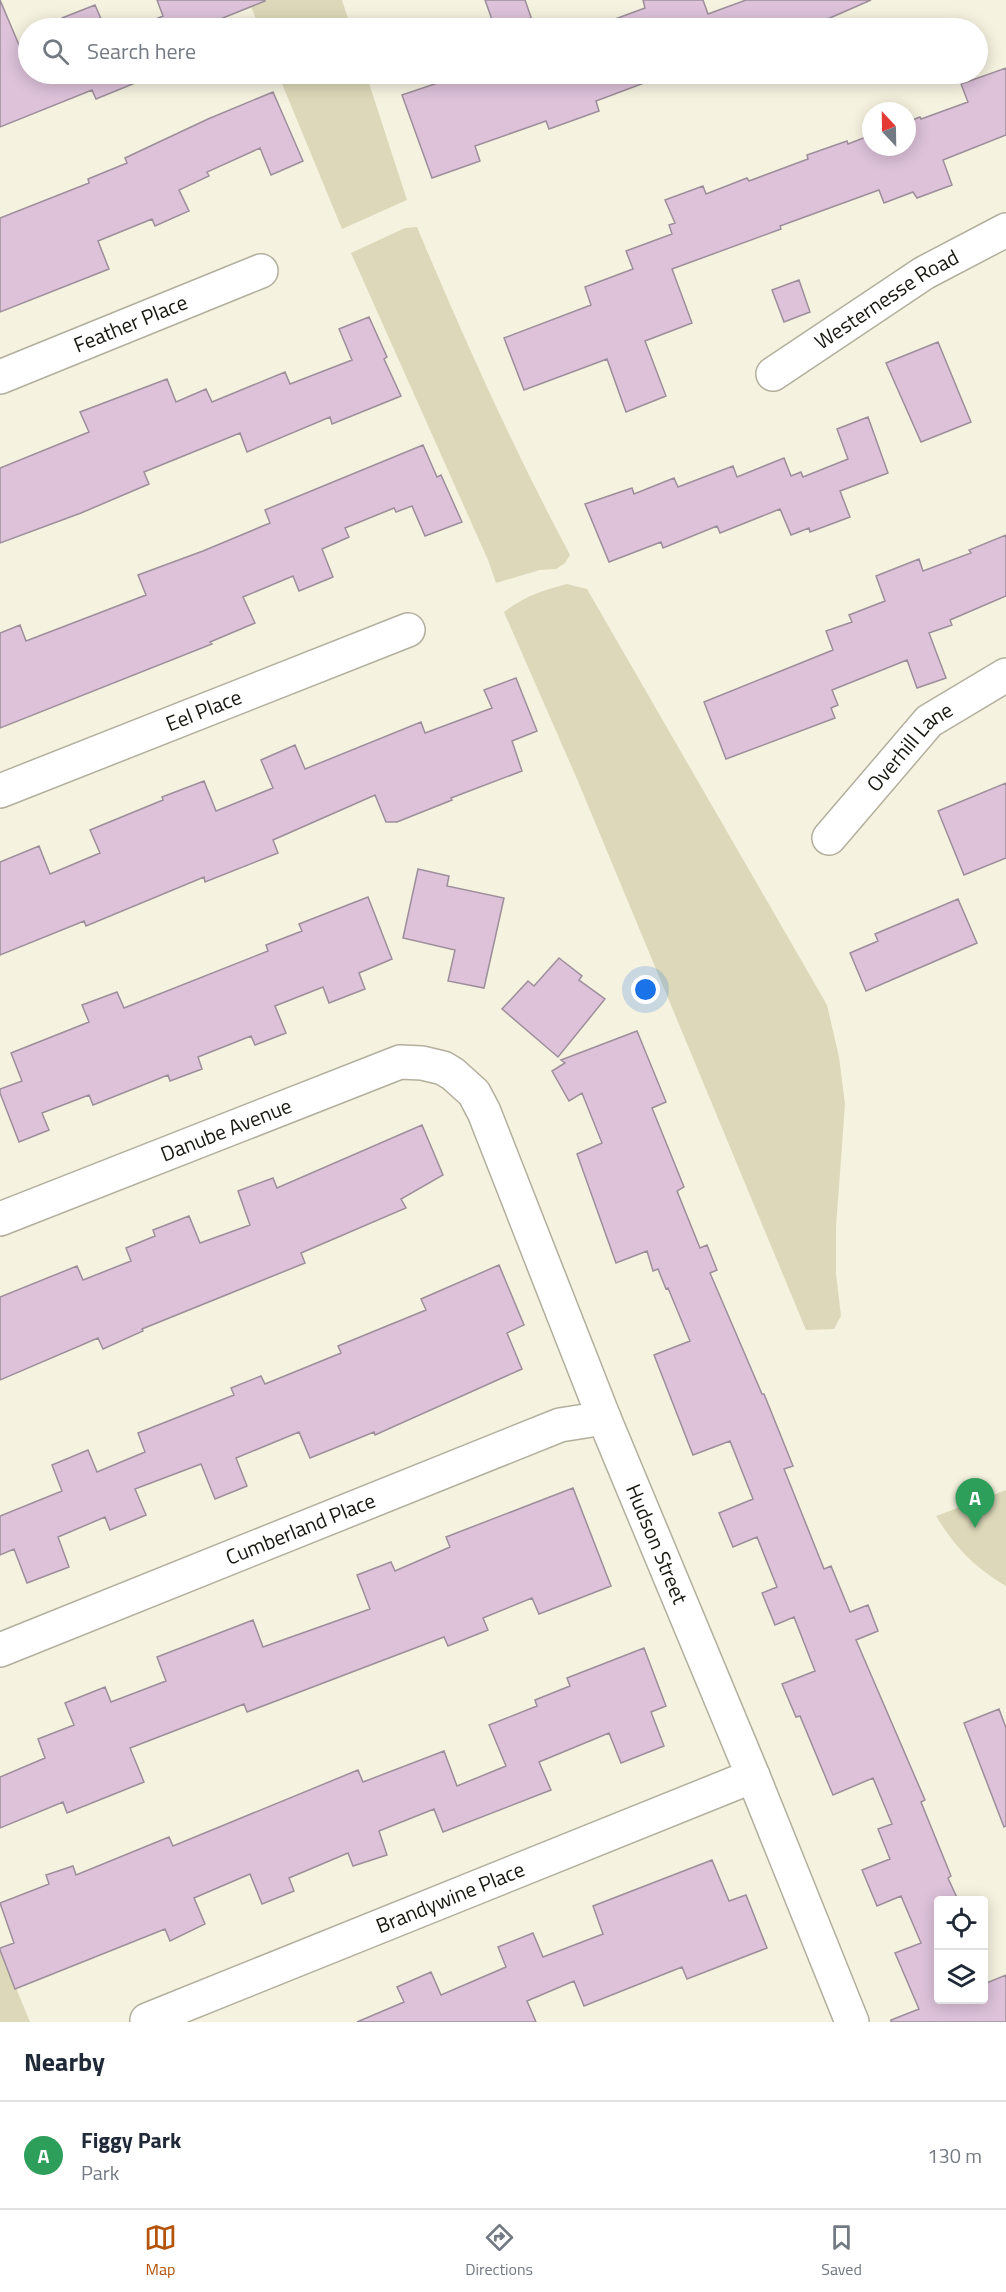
<!DOCTYPE html>
<html lang="en">
<head>
<meta charset="utf-8">
<style>
	:root { --surface:#fff; --page:#f2f2f3; --text:#1f2937; --muted:#747a83; --line:#e0e1e3; --accent:#b45309 }
	body { margin:0; font-family:"Titillium Web",sans-serif; background:var(--page); color:var(--text) }
	.controls { position:absolute; right:18px; bottom:18px; display:grid; overflow:hidden; border-radius:6px; box-shadow:0 3px 15px #0003 }
	.controls button { width:54px; height:54px; display:grid; place-items:center; padding:0; border:0; border-bottom:2px solid var(--line); background:var(--surface); color:var(--text); font:30px sans-serif }
	.compass { position:absolute; left:862px; top:102px; width:54px; height:54px; border-radius:50%; background:var(--surface); box-shadow:0 3px 15px #0003; rotate:338deg }
	.you { position:absolute; left:646px; top:990px; width:21px; height:21px; margin:-15px; border:4px solid #fff; border-radius:50%; background:#1a73e8; box-shadow:0 0 0 9px #1a73e833 }
	.badge { display:grid; place-items:center; width:39px; height:39px; border-radius:50%; background:var(--accent); color:#fff; font-size:20px; font-weight:700 }
	.pin { position:absolute; translate:-50% -50px; filter:drop-shadow(0 2px 3px #0008) }
	.pin::after { content:''; position:absolute; top:32px; width:21px; height:18px; background:inherit; clip-path:polygon(0 0,100% 0,50% 100%) }
	.list { margin:0; padding:0; list-style:none }
	h2 { display:flex; justify-content:space-between; align-items:center; height:78px; margin:0; padding:0 24px; font-size:26px }
	h2 small { font-size:20px; font-weight:400; color:var(--muted) }
	.list li { display:grid; grid-template-columns:39px 1fr auto; gap:18px; align-items:center; box-sizing:border-box; height:108px; padding:0 24px; border-top:2px solid var(--line) }
	.list b { display:block; font-size:22px; white-space:nowrap }
	.list p { margin:0; font-size:20px; white-space:nowrap; color:var(--muted) }
	.list em { font-size:20px; font-style:normal; color:var(--muted) }
	.icon { flex:none; width:33px; height:33px; fill:none; stroke:currentColor; stroke-width:2; stroke-linecap:round; stroke-linejoin:round }
	.map { position:relative; flex:none; width:1006px; height:2022px; overflow:hidden }
	.search { position:absolute; background:var(--surface); box-shadow:0 3px 15px #0003; left:18px; right:18px; top:18px; height:66px; display:flex; align-items:center; gap:15px; box-sizing:border-box; padding:0 21px; border-radius:33px; color:var(--muted); font-size:22px }
	.sheet { height:186px; background:var(--surface) }
	nav { display:flex; justify-content:space-around; align-items:center; box-sizing:border-box; height:84px; border-top:2px solid var(--line); background:var(--surface); font-size:16px; color:var(--muted) }
	nav a { display:grid; justify-items:center; gap:3px }
	nav .on { color:var(--accent) }
	.map>svg:first-child { display:block }
	.green { fill:#ddd8b9 }
	.building { fill:#ddc2da; stroke:#9d8e9b; stroke-width:1.5 }
	.lines { fill:none; stroke-linecap:round; stroke-linejoin:round }
	.minor-casing { stroke:#b2af9d; stroke-width:36 }
	.minor { stroke:#fff; stroke-width:33 }
	.labels { text-anchor:middle; stroke-width:4.5; stroke-linejoin:round; paint-order:stroke }
	.street-label { font-size:21px; fill:#181710; stroke:#fefefe }
</style>
</head>
<body>
<div class="map">
<svg width="1006" height="2022" viewBox="0 0 1006 2022">
	<rect width="100%" height="100%" fill="#f5f2df"/>
	<path class="green" d="M248 0H342L351 28H260Z
		M278 74H366L407 200 342 229Z
		M417 227C464 339 513 448 570 555L565 563 556 569 540 570 496 583 488 560 351 253 405 228Z
		M567 584 587 589 827 1005 839 1057 845 1104 836 1227V1274L841 1316 834 1329 806 1330 577 779 504 612C523 597 543 590 567 584Z
		M1006 1490V1586C974 1567 955 1547 936 1516Z
		M0 1949 30 2022H0Z"/>
	<path class="building" d="M0 0 22 52 28 49V74H157L96 99 92 90 0 127Z
		M157 0H265V1L213 22 215 28H134L163 16Z
		M485 0H525L533 23 517 28H495Z
		M643 0H703L708 14 746 0H871L823 21 826 28H610L607 22 645 8Z
		M95 5 105 28H66L62 18Z
		M1006 68V135L943 160 952 185 917 198 913 192 884 203 879 190 780 226 781 229 672 269 692 323 645 341 666 396 626 412 607 359 524 390 504 338 591 305 585 287 633 269 626 251 672 234 669 225 675 223 665 200 703 186 706 194 747 178 749 181 808 159 807 155 847 141 848 144 871 135V147H907V122L920 117 921 119 968 102 961 84Z
		M464 74H668L596 101 599 111 549 129 546 121 475 146 480 161 432 178 402 95Z
		M273 92 303 161 271 175 260 148 207 172 209 176 179 190 189 211 155 226 152 219 98 241 109 269 0 312V218L89 183 88 179 127 163 125 158 208 119Z
		M799 280 810 312 784 322 772 290Z
		M369 317 387 357 384 359 401 396 332 424 330 417 247 452 240 433 144 472 149 484 81 513 0 543V468L89 432 80 412 167 379 176 402 206 389 212 402 285 372 290 384 352 360 339 329Z
		M938 342 971 422 921 442 886 363Z
		M868 417 888 473 840 491 850 517 810 532 809 528 791 535 780 509 720 533 717 526 663 548 661 542 609 562 585 504 632 488 634 494 674 478 678 487 733 466 737 477 784 458 791 476 801 472 803 477 848 459 837 429Z
		M423 445 437 477 441 475 462 522 425 536 412 506 396 512 394 508 345 528 349 537 322 549 333 577 299 591 293 576 243 597 255 623 210 642 212 644 0 728V633L20 625 26 641 146 595 138 575 203 551 270 523 265 510Z
		M1006 535V596L950 620 952 625 929 633 946 678 917 688 907 660 832 690 838 705 831 708 835 718 726 759 704 702 833 650 826 631 852 622 849 615 885 601 876 576 919 559 923 571 971 553 969 550Z
		M516 678 537 731 512 741 522 771 451 798 452 800 397 822H386L375 795 273 840 278 853 205 882 204 877 86 926 84 921 0 955V862L39 846 50 874 100 853 90 830 163 800 162 797 204 781 216 811 273 788 261 760 295 745 305 769 421 722 425 733 492 708 484 690Z
		M1006 783V858L964 875 938 811Z
		M418 869 449 876 447 886 504 898 484 988 448 981 455 950 403 938Z
		M368 897 392 959 359 973 365 989 329 1003 323 987 275 1006 286 1033 255 1045 251 1036 198 1057 202 1069 170 1081 168 1075 93 1105 89 1095 42 1113 49 1130 19 1142 0 1093V1089L22 1081 11 1053 89 1022 82 1005 117 992 124 1008 268 951 266 945 302 931 299 924Z
		M958 899 977 943 866 991 850 953 878 941 875 934Z
		M559 958 582 976 579 980 605 999 558 1057 502 1009 528 981 534 986Z
		M637 1031 666 1102 652 1108 684 1187 677 1191 700 1248 707 1245 717 1270 710 1273 762 1394H764L793 1466 784 1469 824 1569 831 1566 850 1612 868 1605 878 1631 856 1640 925 1800 921 1802 951 1876 948 1878 958 1900H939V2002L944 2000H984V1984L1006 1975V2022H891V2020L919 2009 895 1953 921 1943 901 1896 877 1906 862 1870 890 1859 878 1829 892 1824 873 1778 833 1795 800 1716 796 1717 782 1684 815 1671 794 1617 775 1625 762 1593 777 1587 757 1537 733 1547 719 1513 753 1499 730 1441 693 1455 654 1355 690 1341 668 1288 666 1289 658 1269 653 1271 647 1251 616 1263 577 1154 602 1143 582 1093 569 1101 552 1071 565 1063 561 1060Z
		M422 1125 443 1175 401 1199 406 1208 301 1253 305 1263 142 1329 143 1331 103 1349 98 1338 0 1380V1297L77 1266 83 1280 131 1261 126 1248 155 1236 153 1230 189 1216 200 1243 250 1225 238 1191 273 1178 277 1188Z
		M499 1265 524 1325 507 1333 522 1369 375 1435 374 1432 310 1458 299 1432 236 1458 247 1486 215 1499 201 1464 135 1489 146 1515 110 1530 105 1517 58 1537 69 1567 27 1583 14 1549 0 1555V1516L62 1491 52 1465 88 1450 97 1472 145 1452 138 1433 234 1395 231 1388 261 1376 265 1384 341 1353 338 1346 426 1310 421 1299Z
		M573 1488 611 1586 539 1614 532 1598 483 1618 488 1630 448 1646 444 1637 247 1712 244 1704 130 1748 144 1782 67 1813 63 1802 0 1828V1777L45 1758 38 1739 74 1725 65 1703 105 1687 111 1702 166 1681 157 1657 253 1620 263 1647 370 1609 357 1575 391 1562 395 1571 450 1547 446 1537Z
		M644 1648 666 1706 651 1712 664 1746 621 1763 609 1733 539 1762 551 1790 443 1832 434 1809 379 1831 387 1855 353 1866 348 1853 289 1878 294 1891 262 1904 250 1874 194 1898 205 1924 170 1941 165 1929 15 1989 0 1950V1948L14 1943 0 1903 49 1884 46 1875 73 1866 76 1875 169 1837 173 1846 358 1770 363 1782 444 1751 457 1786 506 1766 489 1725 537 1706 535 1700 570 1686 567 1678Z
		M999 1709 1006 1728V1826L1004 1827 964 1723Z
		M712 1860 729 1901 746 1895 767 1948 687 1979 682 1967 584 2006 574 1981 527 2001 536 2022H357L404 2002 397 1987 431 1972 441 1995 506 1967 498 1947 533 1933 543 1957 603 1934 593 1906Z"/>
	<g class="lines">
		<g class="minor-casing">
			<g id="minor">
				<path id="s1" d="M773 374 924 273 1006 230"/>
				<path id="s2" d="M0 377 261 271"/>
				<path id="s3" d="M0 791 408 630"/>
				<path id="s4" d="M829 838 929 721 1006 675"/>
				<path id="s5" d="M0 1219 400 1062 422 1063 443 1068 453 1074 474 1093 484 1112 604 1418 753 1776 852 2022"/>
				<path id="s6" d="M0 1650 560 1425 604 1418"/>
				<path id="s7" d="M147 2020 753 1776"/>
			</g>
		</g>
		<use href="#minor" class="minor"/>
	</g>
	<g class="labels">
		<g class="street-label">
			<text dy="7" stroke="none"><textPath href="#s1" startOffset="136">Westernesse Road</textPath></text>
			<text dy="7" stroke="none"><textPath href="#s2" startOffset="141">Feather Place</textPath></text>
			<text dy="7" stroke="none"><textPath href="#s3" startOffset="219">Eel Place</textPath></text>
			<text dy="7" stroke="none"><textPath href="#s4" startOffset="122">Overhill Lane</textPath></text>
			<text dy="7" stroke="none"><textPath href="#s5" startOffset="243">Danube Avenue</textPath></text>
			<text dy="7" stroke="none"><textPath href="#s6" startOffset="324">Cumberland Place</textPath></text>
			<text dy="7" stroke="none"><textPath href="#s5" startOffset="1000">Hudson Street</textPath></text>
			<text dy="7" stroke="none"><textPath href="#s7" startOffset="327">Brandywine Place</textPath></text>
		</g>
	</g>
</svg>
<div class="controls">
<button><svg class="icon" aria-label="locate" viewBox="0 0 24 24"><circle cx="12" cy="12" r="6"/><path d="M12 2v4M12 18v4M2 12h4M18 12h4"/></svg></button>
<button><svg class="icon" aria-label="layers" viewBox="0 0 24 24"><path d="M12 4l9 5-9 5-9-5zM3 14l9 5 9-5"/></svg></button>
</div>
<svg class="compass" viewBox="-18 -18 36 36"><path d="M0-13l5 13h-10z" fill="#e53935"/><path d="M0 13l5-13h-10z" fill="#747a83"/></svg>
<div class="you"></div>
<div class="pin badge" style="left:975px;top:1528px;background:#2e9e5b">A</div>
<div class="search"><svg class="icon" aria-label="search" viewBox="0 0 24 24"><circle cx="10" cy="10" r="6"/><path d="M15 15l6 6"/></svg>Search here</div>
</div>
<section class="sheet">
<h2>Nearby<small></small></h2>
<ul class="list">
<li><span class="badge" style="background:#2e9e5b">A</span><div><b>Figgy Park</b><p>Park</p></div><em>130 m</em></li>
</ul>
</section>
<nav>
<a class="on"><svg class="icon" aria-label="map" viewBox="0 0 24 24"><path d="M3 6l6-2 6 2 6-2v14l-6 2-6-2-6 2zM9 4v14M15 6v14"/></svg>Map</a>
<a><svg class="icon" aria-label="directions" viewBox="0 0 24 24"><path d="M12 3l9 9-9 9-9-9zM9 14v-3h6M13 9l2 2-2 2"/></svg>Directions</a>
<a><svg class="icon" aria-label="saved" viewBox="0 0 24 24"><path d="M7 4h10v16l-5-4-5 4z"/></svg>Saved</a>
</nav>
</body>
</html>
